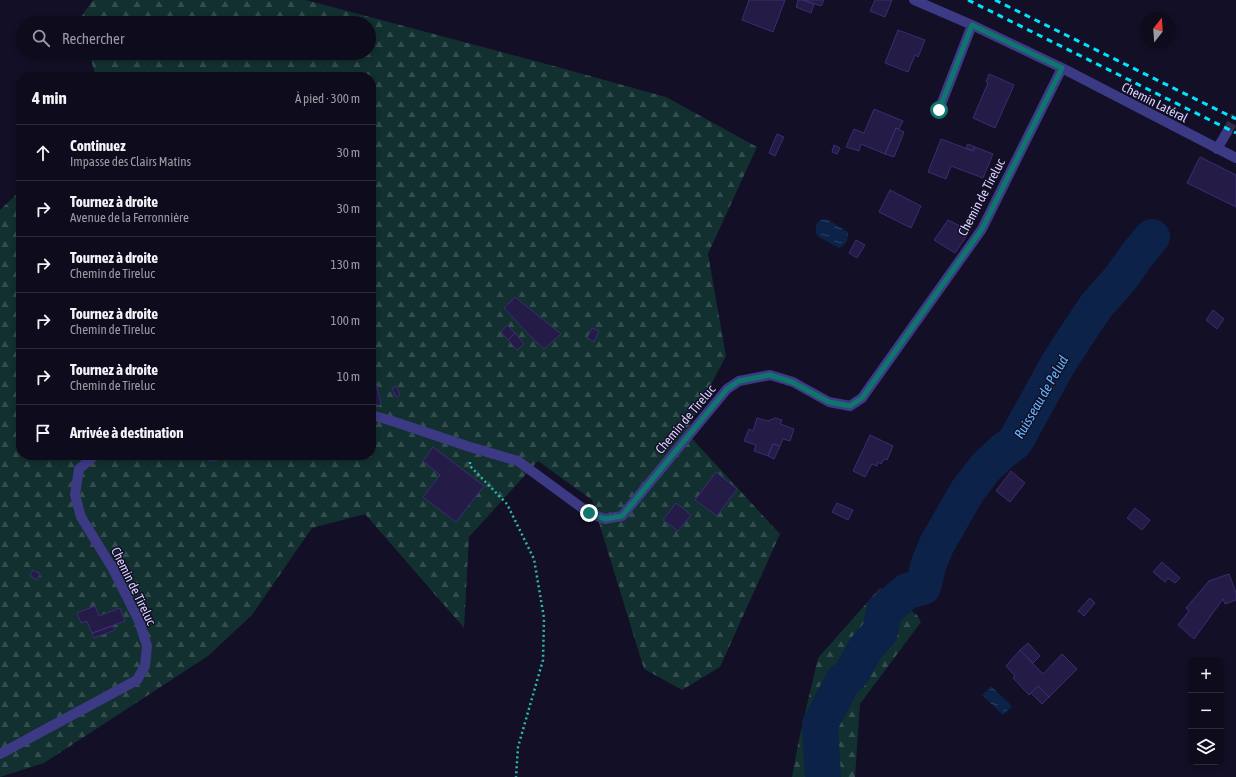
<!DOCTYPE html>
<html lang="fr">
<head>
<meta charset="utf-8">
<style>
	:root { --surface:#0e0b1c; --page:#1c1929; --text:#f1f3f6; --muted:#9b9ba3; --line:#2e2b3b }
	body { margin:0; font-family:"Asap Condensed",sans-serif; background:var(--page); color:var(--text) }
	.controls { position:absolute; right:12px; bottom:12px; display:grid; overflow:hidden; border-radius:8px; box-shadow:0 2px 6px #0003 }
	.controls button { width:36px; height:36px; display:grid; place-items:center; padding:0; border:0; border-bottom:1px solid var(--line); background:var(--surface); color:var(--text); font:20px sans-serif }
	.compass { position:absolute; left:1140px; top:12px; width:36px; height:36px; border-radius:50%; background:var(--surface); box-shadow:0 2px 6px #0003; rotate:17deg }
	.stop { position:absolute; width:12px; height:12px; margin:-9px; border:3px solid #0f766e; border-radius:50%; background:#fff }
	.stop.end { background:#0f766e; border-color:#fff; box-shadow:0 1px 4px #0008 }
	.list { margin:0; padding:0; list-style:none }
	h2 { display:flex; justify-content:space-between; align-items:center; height:52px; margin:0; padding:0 16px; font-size:17px }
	h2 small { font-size:13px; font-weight:400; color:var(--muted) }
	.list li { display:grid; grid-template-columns:26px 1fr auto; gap:12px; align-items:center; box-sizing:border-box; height:56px; padding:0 16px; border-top:1px solid var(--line) }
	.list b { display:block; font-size:15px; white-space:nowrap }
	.list p { margin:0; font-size:13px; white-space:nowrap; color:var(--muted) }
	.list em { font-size:13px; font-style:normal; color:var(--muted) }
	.icon { flex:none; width:22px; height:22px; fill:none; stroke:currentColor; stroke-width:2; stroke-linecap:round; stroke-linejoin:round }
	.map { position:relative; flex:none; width:1236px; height:777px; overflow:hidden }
	.search { position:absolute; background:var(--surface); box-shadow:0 2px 6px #0003; left:16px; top:16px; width:360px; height:44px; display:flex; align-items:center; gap:10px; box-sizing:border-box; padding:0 14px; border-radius:22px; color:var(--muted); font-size:15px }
	.panel { position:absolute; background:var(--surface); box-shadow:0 2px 6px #0003; left:16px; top:72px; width:360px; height:388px; border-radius:16px }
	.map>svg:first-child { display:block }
	.forest { fill:url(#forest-firs) }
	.water { fill:url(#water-ripples) }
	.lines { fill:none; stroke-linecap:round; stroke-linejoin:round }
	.river { stroke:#0c2248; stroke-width:36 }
	.building { fill:#241b47; stroke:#3b2d73 }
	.minor-tunnel { stroke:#312d47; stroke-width:10; stroke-dasharray:10 5; stroke-linecap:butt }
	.path { stroke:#2fb8b0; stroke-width:2.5; stroke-dasharray:2 3; stroke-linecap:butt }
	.minor { stroke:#3d3a85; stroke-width:10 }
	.rail { stroke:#00e5ff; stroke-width:3; stroke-dasharray:6 5; stroke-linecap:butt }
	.route { stroke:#0f766e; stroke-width:5 }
	.labels { text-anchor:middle; stroke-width:3; stroke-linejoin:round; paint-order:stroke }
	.street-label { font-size:13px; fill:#d9d4ff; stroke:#130f26 }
	.water-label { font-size:14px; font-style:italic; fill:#62b6ff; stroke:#130f26 }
</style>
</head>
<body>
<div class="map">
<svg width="1236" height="777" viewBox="0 0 1236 777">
	<defs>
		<pattern id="forest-firs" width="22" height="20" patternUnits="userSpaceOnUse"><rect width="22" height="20" fill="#12302f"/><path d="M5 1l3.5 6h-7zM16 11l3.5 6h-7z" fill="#344d4e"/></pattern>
		<pattern id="water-ripples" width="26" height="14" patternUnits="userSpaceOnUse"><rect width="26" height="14" fill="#0c2248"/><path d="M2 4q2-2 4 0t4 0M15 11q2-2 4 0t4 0" fill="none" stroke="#2f4163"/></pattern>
	</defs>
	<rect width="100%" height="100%" fill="#130f26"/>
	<path class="forest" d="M93 0H306L554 66 666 97 757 147 708 254 726 356 686 432 780 534 720 667 682 690 644 669 592 500 538 461 469 537 464 628 365 514 312 528 252 615 208 656 44 763 0 777V210L21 190V455H371V77H96L89 53H369V23H80L79 20Z
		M880 588 917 615 921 622 860 704 855 777H792L799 739 818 658Z"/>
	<path class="water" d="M827 219 848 232C848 240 847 244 839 248L819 237 816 233V225L820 220Z
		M991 686 1012 706 1003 715 982 695Z"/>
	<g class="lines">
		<path class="river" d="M823 777 820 724 843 681 851 674 866 648 880 632 884 611 907 591 923 587 929 563 937 544 968 490 986 467 1003 451 1015 442 1058 364 1074 339 1096 306 1120 279 1137 255 1152 237"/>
	</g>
	<path class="building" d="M749 0H785L773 32 742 20Z
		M798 0H803L814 4 811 13 796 7Z
		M803 0H824L821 6Z
		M875 0H892L885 17 870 11Z
		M898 30 925 40 918 57 915 55 908 72 885 63Z
		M989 74 1014 85 995 128 973 118 988 83 986 82Z
		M874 109 903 121 899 129 896 128 885 154 861 144 859 151 846 147 854 129 864 133Z
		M896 128 904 132 894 157 885 154Z
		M777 134 784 137 775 156 769 153Z
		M941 139 973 151 975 147 993 154 983 178 951 166 946 179 928 172Z
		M968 144 975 147 973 151 966 148Z
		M834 145 840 148 837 154 832 152Z
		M1200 157 1236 175V207L1187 183Z
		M890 190 921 206 911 228 879 212Z
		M948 220 970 231 955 253 934 240Z
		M856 240 865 245 857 258 849 253Z
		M515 297 561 334 544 349 538 343H537L504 308Z
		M1213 310 1224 319 1217 329 1206 320Z
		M507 325 515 333 508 340 501 332Z
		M592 328 599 331 594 342 587 338Z
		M515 333 524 344 517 350 508 340Z
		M371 361 381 404 380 405H373L371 397Z
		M396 386 400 395 396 397 392 388Z
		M757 418 768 421 775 418 782 420 780 424 794 429 790 441 783 439 780 446 773 444 768 456 754 451 756 445 744 441 749 429 753 431Z
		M870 435 893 446 887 460 884 459 881 464 878 462 877 466 872 464 865 477 853 471Z
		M773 444 780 446 774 459 768 456Z
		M433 447 484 486 456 522 423 497 440 475 423 461Z
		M208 455H222L223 458 210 462Z
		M1011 471 1025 483 1010 502 996 491Z
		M716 472 737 489 717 516 695 500Z
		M676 503 691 515 678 531 663 520Z
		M837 503 853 510 848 520 832 512Z
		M1135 508 1150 520 1142 530 1127 518Z
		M1162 562 1180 578 1175 583 1168 578 1165 582 1153 572Z
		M33 570 40 574 37 580 30 576Z
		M1229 574 1236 593V600L1225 604 1223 599 1194 639 1178 625 1189 611 1186 608 1209 581Z
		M1090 598 1095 603 1084 616 1078 611Z
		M95 606 99 616 120 608 125 621 92 633 87 621 81 623 77 613Z
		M113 626 115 630 94 638 92 633Z
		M1028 643 1040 656 1033 663 1020 650Z
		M1020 650 1043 674 1062 654 1077 669 1049 697 1038 686 1029 695 1013 678 1015 676 1006 666Z
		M1038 686 1049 697 1042 704 1031 693Z"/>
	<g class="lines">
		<path class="minor-tunnel" d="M1227 132 1236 116"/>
		<path class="path" d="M470 462V466L507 504 534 559 544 618 543 660 518 747 516 777"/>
		<path class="minor" d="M914 0 972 25 1062 68 1236 158
			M939 110 972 25
			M1217 149 1227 132
			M371 415 389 420 470 447 518 461 589 513 605 519 622 516 727 389 739 381 770 375 793 382 829 402 850 406 862 398 982 229 1062 68
			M0 754 137 680 145 666 147 646 139 621 113 569 81 517 75 495 79 469 95 455"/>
		<path class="rail" d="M968 0 1236 133
			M995 0 1236 119"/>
	</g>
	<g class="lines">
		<path class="route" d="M589 513 605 519 622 516 727 389 739 381 770 375 792 382 829 402 850 406 862 398 982 229 1062 68 972 25 939 110"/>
	</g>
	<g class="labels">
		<g class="street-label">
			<text transform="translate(1155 102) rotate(27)" y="5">Chemin Latéral</text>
			<text transform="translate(981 197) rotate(-62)" y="5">Chemin de Tireluc</text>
			<text transform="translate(685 419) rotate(-50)" y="5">Chemin de Tireluc</text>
			<text transform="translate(134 586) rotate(64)" y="5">Chemin de Tireluc</text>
		</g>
		<g class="water-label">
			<text transform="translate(1041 397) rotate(-60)" y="5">Ruisseau de Pelud</text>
		</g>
	</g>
</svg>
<div class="controls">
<button>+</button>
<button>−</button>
<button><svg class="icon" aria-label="layers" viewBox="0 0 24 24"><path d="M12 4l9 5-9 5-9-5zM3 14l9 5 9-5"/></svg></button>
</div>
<svg class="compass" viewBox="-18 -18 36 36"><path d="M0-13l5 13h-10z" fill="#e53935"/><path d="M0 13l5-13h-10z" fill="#9b9ba3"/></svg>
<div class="stop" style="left:939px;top:110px"></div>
<div class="stop end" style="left:589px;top:513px"></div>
<div class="search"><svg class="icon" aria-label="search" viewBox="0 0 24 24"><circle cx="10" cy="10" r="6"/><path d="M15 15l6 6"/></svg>Rechercher</div>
<section class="panel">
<h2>4 min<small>À pied · 300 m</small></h2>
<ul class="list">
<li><svg class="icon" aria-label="ahead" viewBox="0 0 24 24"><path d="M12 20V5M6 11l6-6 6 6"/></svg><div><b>Continuez</b><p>Impasse des Clairs Matins</p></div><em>30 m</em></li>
<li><svg class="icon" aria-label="right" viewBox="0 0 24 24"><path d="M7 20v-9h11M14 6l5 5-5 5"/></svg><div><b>Tournez à droite</b><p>Avenue de la Ferronnière</p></div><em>30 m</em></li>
<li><svg class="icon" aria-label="right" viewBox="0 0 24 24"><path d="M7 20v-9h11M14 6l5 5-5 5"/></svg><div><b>Tournez à droite</b><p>Chemin de Tireluc</p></div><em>130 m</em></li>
<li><svg class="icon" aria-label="right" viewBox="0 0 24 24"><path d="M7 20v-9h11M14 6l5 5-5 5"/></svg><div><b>Tournez à droite</b><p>Chemin de Tireluc</p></div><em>100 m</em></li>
<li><svg class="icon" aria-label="right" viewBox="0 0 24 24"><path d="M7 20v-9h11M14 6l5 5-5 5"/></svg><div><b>Tournez à droite</b><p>Chemin de Tireluc</p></div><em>10 m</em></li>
<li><svg class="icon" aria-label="arrive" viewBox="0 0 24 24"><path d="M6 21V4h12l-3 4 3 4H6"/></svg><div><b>Arrivée à destination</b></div></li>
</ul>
</section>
</div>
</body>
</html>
